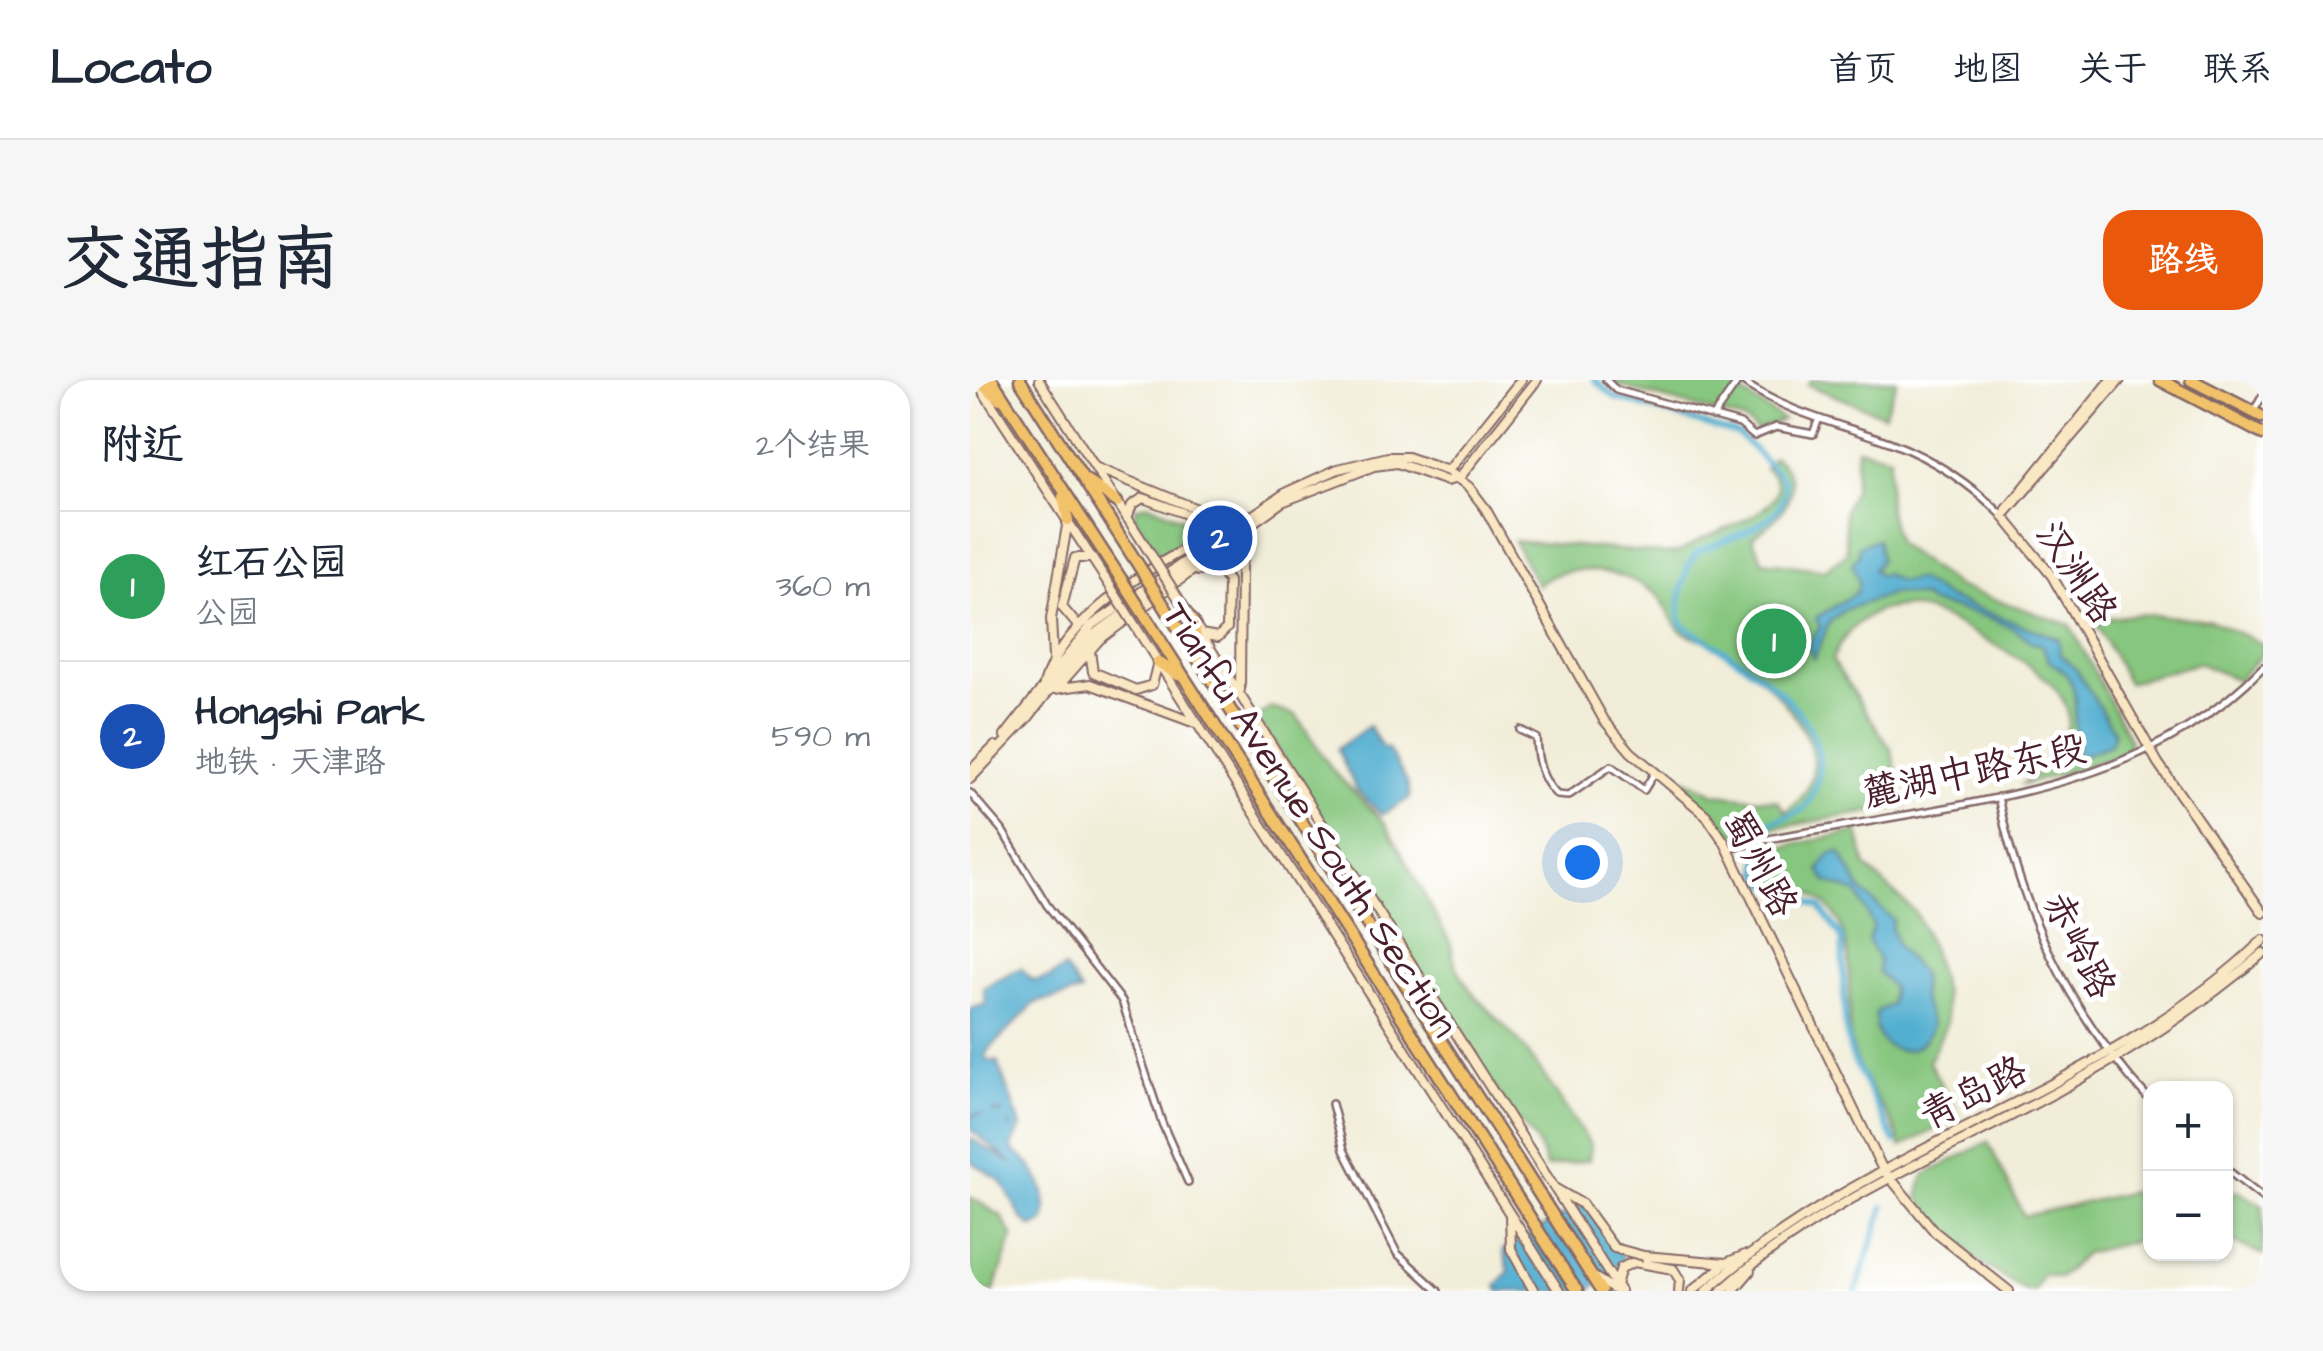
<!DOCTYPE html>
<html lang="zh">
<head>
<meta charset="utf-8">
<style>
	:root { --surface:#fff; --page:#f6f6f7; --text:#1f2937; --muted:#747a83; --line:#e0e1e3; --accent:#ea580c }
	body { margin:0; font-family:"Architects Daughter","LXGW WenKai TC",sans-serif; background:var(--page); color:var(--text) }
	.controls { position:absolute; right:30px; bottom:30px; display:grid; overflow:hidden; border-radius:20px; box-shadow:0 2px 8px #0004 }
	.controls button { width:90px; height:90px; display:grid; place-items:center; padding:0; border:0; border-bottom:2px solid var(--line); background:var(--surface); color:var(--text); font:50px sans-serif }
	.you { position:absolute; left:612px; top:482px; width:35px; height:35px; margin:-25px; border:8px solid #fff; border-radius:50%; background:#1a73e8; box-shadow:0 0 0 15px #1a73e833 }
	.badge { display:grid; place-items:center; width:65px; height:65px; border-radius:50%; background:var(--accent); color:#fff; font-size:32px; font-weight:700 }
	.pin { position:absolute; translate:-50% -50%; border:5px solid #fff; box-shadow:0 2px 10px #0006 }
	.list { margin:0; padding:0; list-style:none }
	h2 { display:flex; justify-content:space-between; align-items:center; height:130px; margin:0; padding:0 40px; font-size:42px }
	h2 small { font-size:32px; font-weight:400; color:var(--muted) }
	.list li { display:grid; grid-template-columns:65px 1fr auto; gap:30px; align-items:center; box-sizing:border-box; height:150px; padding:0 40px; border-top:2px solid var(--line) }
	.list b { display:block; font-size:38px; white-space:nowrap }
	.list p { margin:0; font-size:32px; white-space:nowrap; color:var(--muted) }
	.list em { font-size:32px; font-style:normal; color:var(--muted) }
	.map { position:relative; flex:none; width:1293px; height:911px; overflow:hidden; border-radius:30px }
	header { display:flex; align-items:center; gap:60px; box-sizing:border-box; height:140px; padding:0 50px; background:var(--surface); border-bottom:2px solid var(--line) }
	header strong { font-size:48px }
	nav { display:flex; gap:55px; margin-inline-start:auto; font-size:35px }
	.intro { display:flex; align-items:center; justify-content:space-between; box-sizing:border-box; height:240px; padding:0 60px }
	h1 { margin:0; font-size:70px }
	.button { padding:25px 45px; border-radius:30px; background:var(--accent); color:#fff; font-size:35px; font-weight:700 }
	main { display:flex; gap:60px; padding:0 60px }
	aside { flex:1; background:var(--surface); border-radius:30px; box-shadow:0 2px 8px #0004 }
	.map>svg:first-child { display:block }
	.green { fill:#86c67e; stroke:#687254; stroke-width:2.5 }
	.water { fill:#52afd0; stroke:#4e677e; stroke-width:2.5 }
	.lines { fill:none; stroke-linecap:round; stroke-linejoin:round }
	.canal { stroke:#52afd0; stroke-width:6 }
	.ferry { stroke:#4d596d; stroke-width:2.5; stroke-dasharray:12 10; stroke-linecap:butt }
	.street-casing { stroke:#846768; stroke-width:10 }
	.secondary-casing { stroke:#846768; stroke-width:12 }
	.highway-casing { stroke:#846768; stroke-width:15 }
	.street { stroke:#fff; stroke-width:5 }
	.secondary { stroke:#fae7c3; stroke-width:8 }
	.highway { stroke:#f2c26a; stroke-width:10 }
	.secondary-bridge-casing { stroke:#846768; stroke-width:12; stroke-linecap:butt }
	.highway-bridge-casing { stroke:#846768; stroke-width:15; stroke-linecap:butt }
	.secondary-bridge { stroke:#fae7c3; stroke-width:8 }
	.highway-bridge { stroke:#f2c26a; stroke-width:10 }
	.labels { text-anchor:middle; stroke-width:10; stroke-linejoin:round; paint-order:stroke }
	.street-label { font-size:38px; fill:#4a1f2b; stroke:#fff }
</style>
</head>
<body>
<header>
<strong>Locato</strong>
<nav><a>首页</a><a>地图</a><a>关于</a><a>联系</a></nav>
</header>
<div class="intro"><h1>交通指南</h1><a class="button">路线</a></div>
<main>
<aside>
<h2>附近<small>2个结果</small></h2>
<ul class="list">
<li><span class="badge" style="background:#2e9e5b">1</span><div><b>红石公园</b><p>公园</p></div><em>360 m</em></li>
<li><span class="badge" style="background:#1a4fb4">2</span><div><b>Hongshi Park</b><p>地铁 · 天津路</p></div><em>590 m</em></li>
</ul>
</aside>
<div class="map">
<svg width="1293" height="911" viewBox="0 0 1293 911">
	<rect width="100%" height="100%" fill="#fff"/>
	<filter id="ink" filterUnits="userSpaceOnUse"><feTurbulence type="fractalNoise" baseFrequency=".01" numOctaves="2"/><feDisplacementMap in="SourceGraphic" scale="20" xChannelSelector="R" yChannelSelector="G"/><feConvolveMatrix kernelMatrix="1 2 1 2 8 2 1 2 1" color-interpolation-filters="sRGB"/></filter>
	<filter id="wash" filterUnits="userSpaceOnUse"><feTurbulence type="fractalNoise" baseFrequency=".0048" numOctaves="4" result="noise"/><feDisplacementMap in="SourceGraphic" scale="40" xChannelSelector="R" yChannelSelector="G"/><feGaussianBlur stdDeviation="2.25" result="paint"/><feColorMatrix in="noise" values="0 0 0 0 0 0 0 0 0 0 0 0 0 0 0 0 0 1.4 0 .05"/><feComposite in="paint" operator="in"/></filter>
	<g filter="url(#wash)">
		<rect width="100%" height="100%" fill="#f1edd8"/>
		<path class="green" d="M641 0H753L813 40 787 51 775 41 649 6Z
			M840 0H927L914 35 838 5Z
			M887 68 920 76 918 127 927 163 986 206 1100 245 1160 360 1155 374 1050 406C1139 339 1091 300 1016 260 991 247 959 226 931 227 897 228 874 251 862 280L921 369 936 426 761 455 703 394 746 414 808 421 816 432C889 379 796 296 748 266 737 260 724 258 713 252 701 245 698 225 687 215 659 191 595 178 568 206L544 161 700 174C715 172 721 164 734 158 758 148 837 121 795 88L804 77C839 105 813 138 782 157L793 181 855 190 877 173 874 130 884 110Z
			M178 124 214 139 219 147 218 157 190 176 164 137 166 128Z
			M1170 234 1240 240 1293 264V273L1268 300 1228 283 1158 303 1124 240Z
			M301 328 326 335 363 391 415 443 481 564C484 606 525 633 550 663 576 695 597 732 621 765L619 780 576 787C572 767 559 749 543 737L287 337Z
			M888 451 896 487 945 532 961 567 974 612 977 642 959 682 989 737 931 767C923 735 896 708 885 677 868 628 899 551 846 517 832 508 811 504 795 498L793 471Z
			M1018 762 1054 836 1180 808V857L1116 873 1089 898 1073 894 1064 911H1056L1006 880 948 818 954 795Z
			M1268 811 1293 826V875L1256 859V815Z
			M0 817 31 836 43 857 24 911H0Z"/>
		<path class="water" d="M907 159 910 180 903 190 910 196 914 194 931 202 947 199 979 218 1089 259 1090 275 1106 289 1144 351 1140 365 1109 377C1096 336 1122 305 1079 281L1071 264 1062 263C1041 239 990 229 959 223L953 217 924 213 874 230 860 241 844 279 838 266 850 247 846 238 887 212 889 202 882 183 889 175V166Z
			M399 346 412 368 418 369 437 402 440 418 412 435 386 409 367 369Z
			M870 472 891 510 923 540 921 548 928 568 951 593 952 618 962 645C951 686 896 674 907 631L921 625 922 607 908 592 909 581 898 561 903 546 887 513 857 502 849 490 860 474Z
			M51 588 63 601 79 598 95 588 111 612 65 623 16 673 17 681H27L51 746 41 769C65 783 82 815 74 843L62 847 53 840 31 801 0 781V758L43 784 0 749V629L16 624 14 608Z
			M616 822 653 877 651 883 619 911H529L527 905 539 891 533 870Z"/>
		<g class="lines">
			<path class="canal" d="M624 0 646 18 769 55 813 99C825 144 755 157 726 173 714 191 705 224 712 245 767 279 882 338 840 420 830 440 801 435 790 452
				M789 473V493L796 504 850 527 872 558 875 645 881 675 925 762
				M886 911 914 827"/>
			<path class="ferry" d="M0 736 31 732 42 749"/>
		</g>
	</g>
	<g filter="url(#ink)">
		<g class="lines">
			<g class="street-casing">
				<path id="street" d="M636 0 646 10 770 44 784 56 806 47 843 54 848 41
					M770 0C818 34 868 43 922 63 963 79 1002 105 1033 136
					M1285 29 1293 15
					M743 37 769 0
					M550 350 566 358C567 380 571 399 587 415L598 416 641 386 674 410 685 392
					M0 413 32 450 77 525 152 621 192 743 218 802
					M1028 417C1052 533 1099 633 1180 720
					M758 470C792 458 828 454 863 448 1016 419 1180 406 1293 287
					M362 724 374 770 427 873 468 911
					M1256 789 1293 818
					M1286 911 1293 905"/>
			</g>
			<g class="secondary-casing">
				<path id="secondary" d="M69 0 183 178
					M9 5 140 206
					M127 88 239 134 278 135
					M478 91 499 107 515 128 634 340 661 372 736 435 755 463 912 788 965 852 1039 911
					M1037 129 1141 0
					M1033 136 1082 196 1188 383 1293 533
					M1033 136 1150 0
					M157 138 162 125 173 118 216 134 226 147 222 165
					M228 191 247 188 258 201 257 248 248 257 231 254
					M212 224 650 911
					M108 246 92 227 105 178H122
					M169 252 589 911
					M120 271 123 292 166 310 182 305 188 282
					M83 278 81 239 98 140
					M74 304C93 238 187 181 247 153
					M85 309 120 304 228 344
					M86 309 129 260 246 173
					M270 310 271 184 282 146
					M35 356 121 246 317 112 368 89 418 77H437L478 91 551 0
					M0 391 25 366
					M0 399 57 339 122 256 312 122 404 86 427 83 477 101 490 97 567 0
					M586 809 612 824
					M540 836 541 869 564 911
					M674 876 756 883
					M624 897 646 911
					M646 905 651 888 664 882 703 889 710 900 709 911
					M722 911 756 883 775 875
					M736 911C901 762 1133 714 1293 560
					M751 911C842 829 957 780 1064 724 1144 682 1224 632 1293 573
					M763 911 780 891"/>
			</g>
			<g class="highway-casing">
				<path id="highway" d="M8 0 30 19
					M22 0 151 199
					M50 0 169 186
					M1190 0 1293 54
					M1221 0 1293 37
					M116 100 147 122
					M93 117 98 140
					M198 232 631 911
					M223 242 231 280
					M180 244 607 911
					M188 282 208 295"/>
			</g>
			<use href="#street" class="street"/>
			<use href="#secondary" class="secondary"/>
			<use href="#highway" class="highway"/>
			<g class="secondary-bridge-casing">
				<path id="secondary-bridge" d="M183 178 212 224
					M140 206 169 252
					M612 824 644 868 674 876"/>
			</g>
			<g class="highway-bridge-casing">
				<path id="highway-bridge" d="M169 186 198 232
					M151 199 180 244"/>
			</g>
			<use href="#secondary-bridge" class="secondary-bridge"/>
			<use href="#highway-bridge" class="highway-bridge"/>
		</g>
	</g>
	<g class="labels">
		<g class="street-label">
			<text transform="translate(1107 192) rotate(56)" y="13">汉洲路</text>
			<text transform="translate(1004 390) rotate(-12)" y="13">麓湖中路东段</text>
			<text transform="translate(341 439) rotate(57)" y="13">Tianfu Avenue South Section</text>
			<text transform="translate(791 483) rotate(62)" y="13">蜀州路</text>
			<text transform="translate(1110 565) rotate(63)" y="13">赤岭路</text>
			<text transform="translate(1003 712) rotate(-27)" y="13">青岛路</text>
		</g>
	</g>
</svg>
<div class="controls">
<button>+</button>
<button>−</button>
</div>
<div class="you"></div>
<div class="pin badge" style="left:804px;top:261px;background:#2e9e5b">1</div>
<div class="pin badge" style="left:250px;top:158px;background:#1a4fb4">2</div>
</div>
</main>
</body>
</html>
